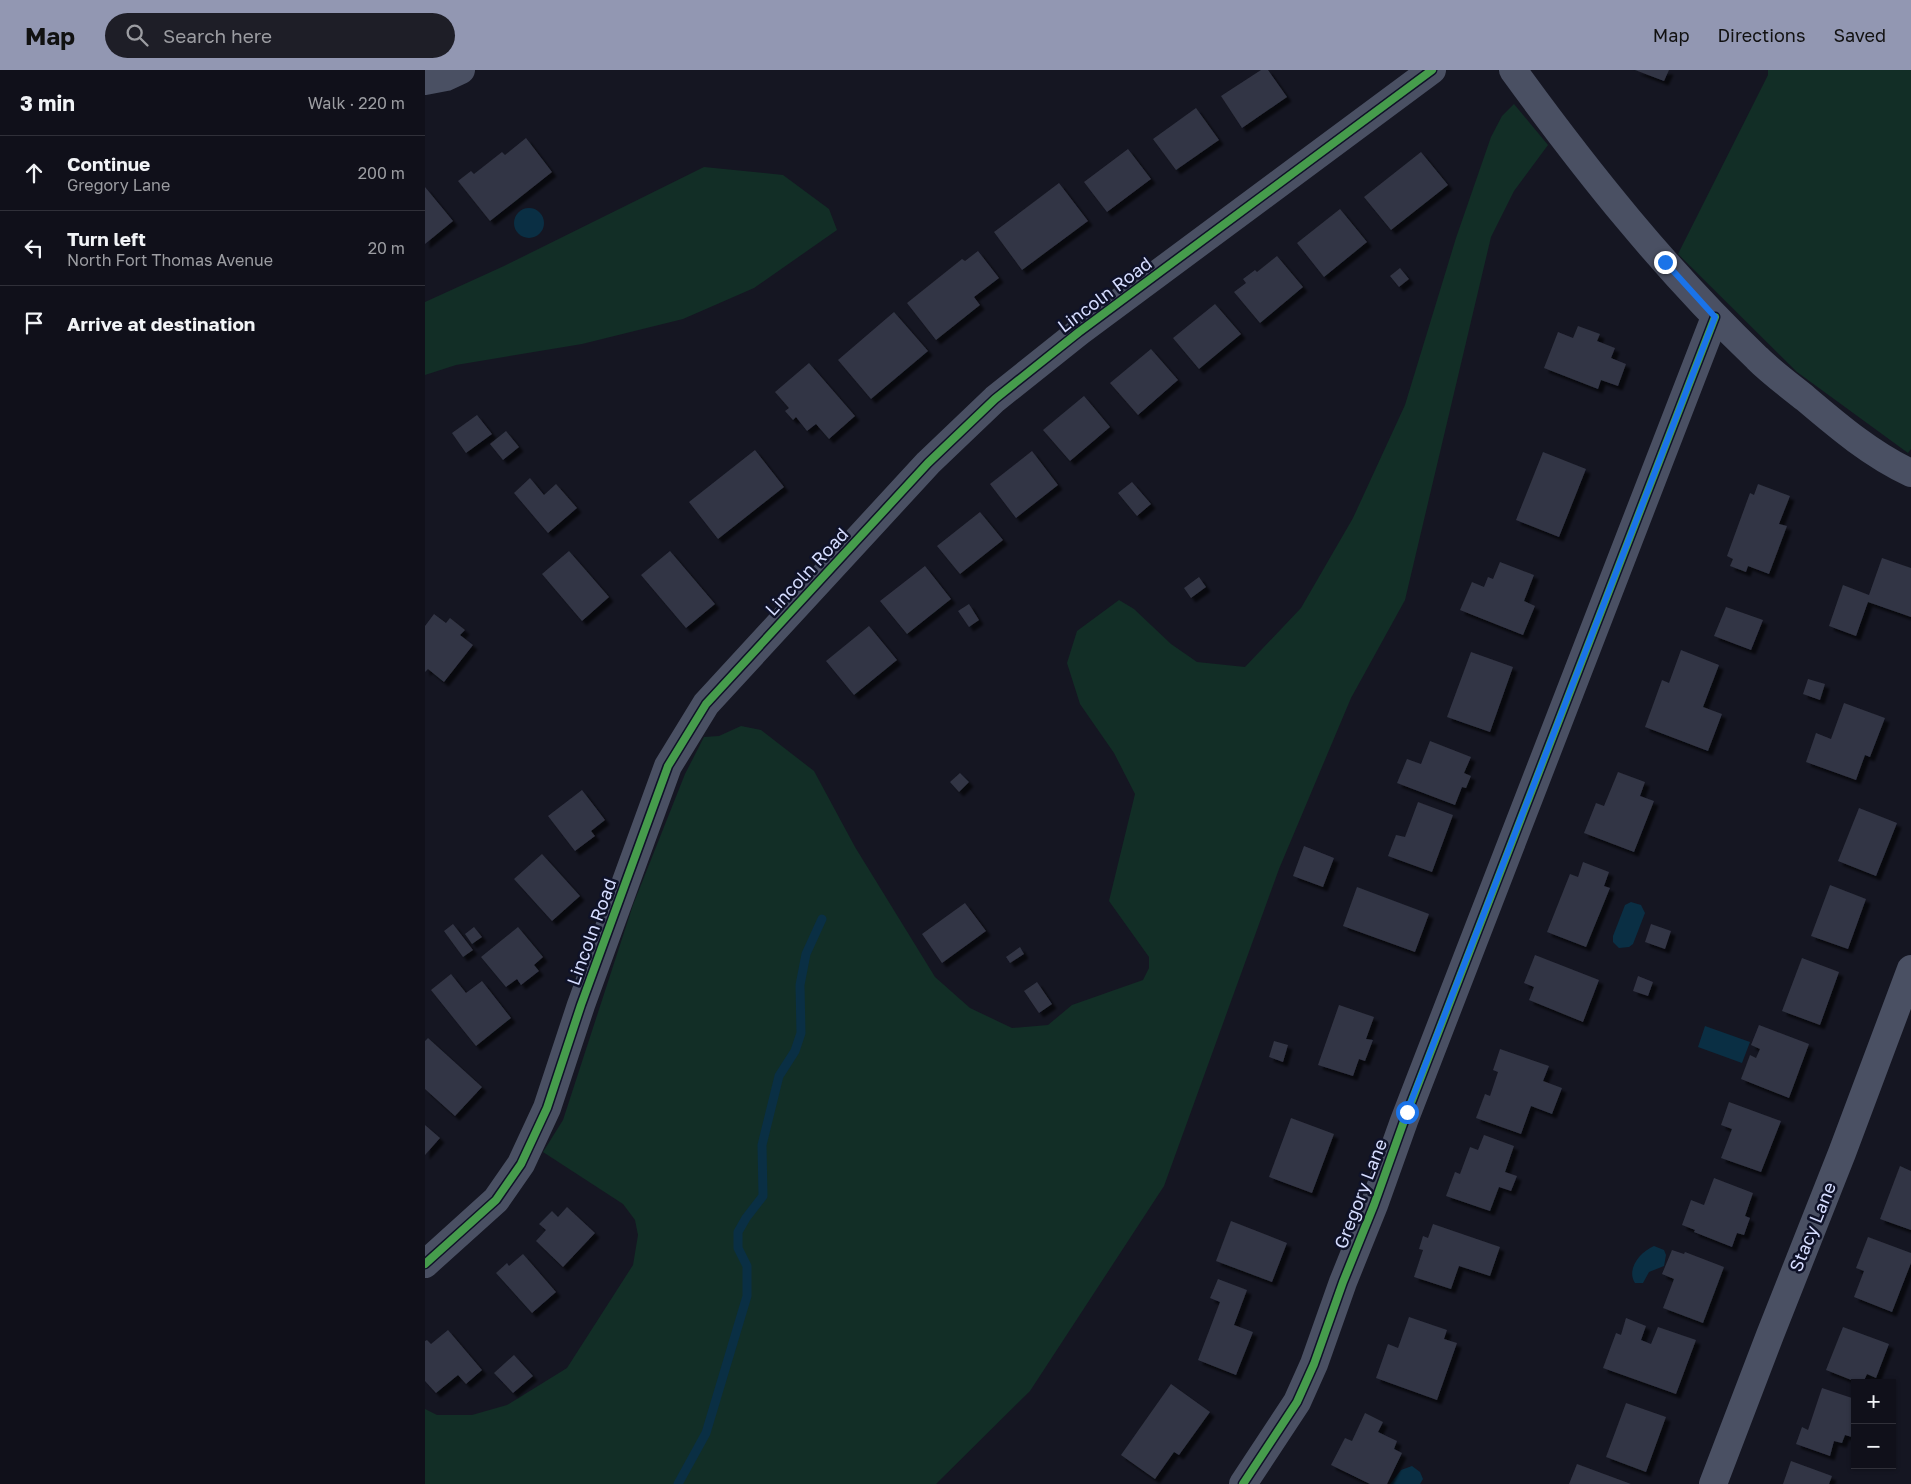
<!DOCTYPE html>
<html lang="en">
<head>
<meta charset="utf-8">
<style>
	:root { --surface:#10101a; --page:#1e1e27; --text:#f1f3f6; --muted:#9c9da2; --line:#303039; --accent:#9297b2 }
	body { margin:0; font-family:"Golos Text",sans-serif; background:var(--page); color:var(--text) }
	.controls { position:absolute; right:15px; bottom:15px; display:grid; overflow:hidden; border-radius:0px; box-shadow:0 1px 4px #0004 }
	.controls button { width:45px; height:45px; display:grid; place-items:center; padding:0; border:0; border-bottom:1px solid var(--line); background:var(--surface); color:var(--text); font:25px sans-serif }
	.stop { position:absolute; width:15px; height:15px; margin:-11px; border:4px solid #1a73e8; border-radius:50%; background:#fff }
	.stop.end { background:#1a73e8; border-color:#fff; box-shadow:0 1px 5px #0008 }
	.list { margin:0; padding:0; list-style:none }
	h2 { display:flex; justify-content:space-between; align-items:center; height:65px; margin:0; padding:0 20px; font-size:21px }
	h2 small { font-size:16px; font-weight:400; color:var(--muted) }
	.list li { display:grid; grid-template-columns:32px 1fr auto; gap:15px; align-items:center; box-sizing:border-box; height:75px; padding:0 20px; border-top:1px solid var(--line) }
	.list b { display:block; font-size:19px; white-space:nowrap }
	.list p { margin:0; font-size:16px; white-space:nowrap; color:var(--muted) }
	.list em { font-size:16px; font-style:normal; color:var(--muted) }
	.icon { flex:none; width:28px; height:28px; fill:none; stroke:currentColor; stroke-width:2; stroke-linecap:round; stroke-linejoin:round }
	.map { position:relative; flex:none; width:1486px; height:1414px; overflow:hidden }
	header { display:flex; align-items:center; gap:30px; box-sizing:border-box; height:70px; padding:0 25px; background:var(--accent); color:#111 }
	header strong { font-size:24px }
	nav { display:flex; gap:28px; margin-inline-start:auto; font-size:18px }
	.search { width:350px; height:45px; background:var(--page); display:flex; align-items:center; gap:12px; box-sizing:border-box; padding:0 18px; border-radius:28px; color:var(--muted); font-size:19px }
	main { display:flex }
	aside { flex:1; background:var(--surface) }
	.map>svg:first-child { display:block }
	.green { fill:#122e26 }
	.water { fill:#0a2f44 }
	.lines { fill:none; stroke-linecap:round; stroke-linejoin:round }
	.stream { stroke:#0a2f44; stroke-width:9 }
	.building { fill:#323544; filter:url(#shadow) }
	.minor { stroke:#4a5063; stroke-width:28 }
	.tertiary { stroke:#4a5063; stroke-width:28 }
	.cycleway-casing { stroke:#0f1228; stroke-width:11 }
	.cycleway { stroke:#469c4c; stroke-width:8 }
	.route { stroke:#1a73e8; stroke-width:6 }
	.labels { text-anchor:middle; stroke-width:5; stroke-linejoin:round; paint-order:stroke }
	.street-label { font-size:18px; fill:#d6ddff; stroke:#0f1228 }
</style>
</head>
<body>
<header>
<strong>Map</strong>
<div class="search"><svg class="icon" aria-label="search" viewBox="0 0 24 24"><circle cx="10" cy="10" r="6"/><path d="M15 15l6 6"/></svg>Search here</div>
<nav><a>Map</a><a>Directions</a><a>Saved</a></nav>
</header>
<main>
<aside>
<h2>3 min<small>Walk · 220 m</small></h2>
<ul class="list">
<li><svg class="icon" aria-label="ahead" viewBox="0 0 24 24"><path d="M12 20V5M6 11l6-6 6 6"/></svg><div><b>Continue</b><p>Gregory Lane</p></div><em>200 m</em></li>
<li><svg class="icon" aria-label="left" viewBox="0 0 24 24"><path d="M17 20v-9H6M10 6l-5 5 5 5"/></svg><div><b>Turn left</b><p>North Fort Thomas Avenue</p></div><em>20 m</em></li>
<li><svg class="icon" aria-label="arrive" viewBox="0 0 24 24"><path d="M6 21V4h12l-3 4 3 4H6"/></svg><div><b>Arrive at destination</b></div></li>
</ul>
</aside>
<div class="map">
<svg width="1486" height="1414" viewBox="0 0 1486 1414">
	<defs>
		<filter id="shadow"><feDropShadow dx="4.5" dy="4.5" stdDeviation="1" flood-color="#0009"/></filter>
	</defs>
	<rect width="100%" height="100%" fill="#151622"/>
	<path class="green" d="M1343 0H1486V379L1483 383 1372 302 1253 184 1343 5Z
		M1089 34 1123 75 1089 121 1066 167 980 530 926 628 854 799 739 1116 605 1321 511 1414H0V1339L12 1345H47L82 1335 142 1298 208 1195 213 1165 210 1150 198 1134 118 1082 138 1050 208 835 260 704 279 667 294 666 316 656 336 660 389 701 430 777 510 907 545 938 587 958 623 955 647 935 718 910 724 898V887L684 831 710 724 689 683 655 634 642 593 652 561 694 530 709 539 746 574 772 592 820 597 876 538 928 448 980 335 1031 168 1066 67 1077 46Z
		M279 97 358 105 404 139 412 160 329 218 258 249 157 274 31 295 0 305V232L79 196Z"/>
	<path class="water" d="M89 153a15 15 0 1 1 30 0a15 15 0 1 1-30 0Z
		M1206 832 1216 835 1220 843 1208 874 1204 877 1194 878 1188 872V866L1200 835Z
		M1280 956 1325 972 1317 993 1273 977Z
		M1229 1176 1239 1180 1241 1185 1239 1196 1224 1202 1218 1213H1210C1201 1199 1215 1182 1229 1176Z
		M987 1396 995 1402 998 1409 995 1414H965L976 1400Z"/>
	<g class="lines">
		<path class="stream" d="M253 1414 281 1363 322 1226V1196L313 1178V1162L321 1148 338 1126 337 1075 354 1006 370 981 376 963 375 915 381 884 397 849"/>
	</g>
	<path class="building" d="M836 0H843L862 27 817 58 796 26Z
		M1210 0H1244L1239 11Z
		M771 38 794 70 751 100 728 69Z
		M101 68 127 102 65 151 33 111 46 101 49 104 77 82 80 85Z
		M703 79 726 109 682 142 659 112Z
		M996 82 1023 115 966 160 939 127Z
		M634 113 663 151 597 200 569 162Z
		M0 117 28 151 0 174Z
		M915 139 942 172 899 207 872 173Z
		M553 181 574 208 549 227 555 235 511 270 482 233 537 189 540 191Z
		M852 186 878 217 835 253 809 222 821 213 818 209 830 200 832 202Z
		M975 198 984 209 974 217 965 206Z
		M790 234 816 264 774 299 748 268Z
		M469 242 503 281 446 329 413 290Z
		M1153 256 1175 264 1172 271 1190 278 1186 288 1201 294 1193 316 1176 310 1173 319 1119 298 1133 262 1148 268Z
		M726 279 753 310 713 345 685 313Z
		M384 293 430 346 404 369 391 354 382 361 371 347 368 350 360 341 364 338 350 322Z
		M659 326 685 357 645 391 618 360Z
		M52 345 67 364 41 383 27 363Z
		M81 361 94 377 78 390 65 374Z
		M330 380 359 417 293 469 264 432Z
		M607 381 633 415 591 448 565 414Z
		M1118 382 1161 399 1134 467 1091 450Z
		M105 408 119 425 131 414 152 438 123 463 89 423Z
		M707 412 726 434 712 446 693 423Z
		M1333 414 1365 426 1354 454 1362 456 1344 504 1323 496 1321 502 1305 496 1308 489 1302 486 1325 423 1329 425Z
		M555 442 578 470 535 504 512 476Z
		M144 481 184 527 157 551 117 504Z
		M245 481 290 534 261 558 216 505Z
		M1457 488 1486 498V547L1443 532 1431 566 1404 556 1418 515 1444 525Z
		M1075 492 1109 505 1099 531 1110 536 1098 565 1035 540 1047 512 1059 517 1063 507 1068 509Z
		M500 496 526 529 482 564 455 531Z
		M774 507 781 517 766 528 759 518Z
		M544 534 554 550 544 557 533 541Z
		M1301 537 1338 550 1326 580 1289 566Z
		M9 544 21 553 25 548 40 560 35 565 48 575 19 612 3 599 0 602V556Z
		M444 556 472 590 429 625 401 591Z
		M1256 580 1294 595 1278 637 1297 644 1283 681 1220 657 1237 610 1244 613Z
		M1046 582 1088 597 1065 662 1022 647Z
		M1383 609 1400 614 1395 630 1378 624Z
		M1419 633 1460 648 1445 687 1440 685 1431 710 1381 692 1391 663 1406 669Z
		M1005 671 1046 687 1039 703 1046 706 1041 718 1037 717 1030 735 972 713 982 689 996 694Z
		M1193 702 1220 712 1215 726 1229 731 1209 782 1159 763 1171 733 1179 736Z
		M535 703 544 712 534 722 525 712Z
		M157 720 180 750 166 761 170 766 150 781 123 746Z
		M993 732 1028 745 1007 802 963 786 971 765 980 767Z
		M1434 738 1472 753 1451 806 1413 791Z
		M879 776 909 788 898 817 868 806Z
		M117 784 155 826 127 851 89 809Z
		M1158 792 1184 802 1179 816 1185 818 1161 877 1122 862 1145 804 1153 807Z
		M1405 815 1441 829 1423 879 1386 866Z
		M932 817 1004 844 990 882 918 856Z
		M540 833 561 861 517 893 497 864Z
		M28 854 48 880 38 887 19 861Z
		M1226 854 1246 861 1240 879 1220 872Z
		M49 857 57 867 47 874 40 864Z
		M93 857 118 887 109 895 114 901 96 915 92 909 81 917 56 887Z
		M595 877 599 884 585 893 581 887Z
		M1110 885 1174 910 1158 952 1104 930 1109 917 1099 913Z
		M1377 888 1414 902 1395 955 1357 941Z
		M26 904 41 923 57 911 86 948 51 976 6 920Z
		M1213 906 1228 912 1223 926 1208 921Z
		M612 912 627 934 614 943 599 921Z
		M914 935 949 947 941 969 948 970 940 991 934 989 928 1006 893 995Z
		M1334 955 1384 974 1364 1028 1316 1009 1325 985 1331 988 1335 979 1326 975Z
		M3 968 57 1017 30 1046 0 1019V971Z
		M849 971 863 975 858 992 844 987Z
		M1075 979 1124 996 1118 1011 1137 1018 1127 1044 1106 1036 1096 1064 1051 1048 1060 1024 1065 1026 1073 1002 1068 1000Z
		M1304 1032 1356 1051 1336 1102 1296 1088 1307 1059 1296 1055Z
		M866 1048 909 1064 887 1123 844 1107Z
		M0 1055 15 1068 0 1085Z
		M1059 1065 1089 1076 1080 1102 1092 1106 1086 1121 1074 1117 1065 1141 1021 1126 1030 1102 1035 1104 1045 1077 1053 1080Z
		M1475 1096 1486 1101V1160L1455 1149Z
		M1289 1108 1328 1123 1320 1146 1325 1148 1319 1165 1312 1163 1307 1177 1269 1162 1270 1160 1257 1155 1266 1130 1279 1135Z
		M142 1137 170 1163 138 1197 111 1171 121 1160 114 1154 127 1141 133 1147Z
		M806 1151 862 1173 847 1212 791 1191Z
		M1008 1154 1075 1177 1065 1206 1034 1196 1026 1219 989 1207 998 1180 994 1179 998 1166 1003 1168Z
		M1443 1167 1486 1183V1193L1467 1242 1429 1227 1439 1201 1431 1198Z
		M1247 1180 1259 1184 1260 1182 1299 1197 1278 1253 1238 1238 1249 1209 1237 1204Z
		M98 1184 131 1222 107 1243 71 1203 82 1193 84 1196Z
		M793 1209 822 1220 809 1255 828 1262 811 1305 773 1290 795 1232 785 1228Z
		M984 1247 1022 1260 1019 1269 1032 1273 1012 1330 951 1308 963 1274 973 1278Z
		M1201 1248 1221 1256 1216 1270 1226 1274 1233 1257 1271 1270 1251 1324 1178 1298 1191 1263 1196 1265Z
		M1418 1257 1464 1274 1451 1308 1442 1304 1438 1313H1434L1401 1300Z
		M23 1260 57 1300 41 1314 33 1305 11 1323 0 1311V1271L2 1270 6 1274Z
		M89 1285 108 1306 88 1323 69 1303Z
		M746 1314 785 1342 754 1385 749 1382 730 1409 696 1385Z
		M1397 1318 1430 1329V1368L1420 1365 1417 1373 1409 1371 1405 1386 1371 1374 1377 1357 1383 1360Z
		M1201 1333 1241 1347 1221 1402 1181 1387Z
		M940 1343 958 1352 953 1362 972 1371 969 1379 977 1383 962 1414H945L906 1395 920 1368 927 1371Z
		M1366 1391 1407 1406 1404 1414H1358Z
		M1152 1394 1206 1414H1144Z"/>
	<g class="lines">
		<path class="minor" d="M0 1194 71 1130 96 1094 122 1038 156 935 243 696 281 634 503 393 570 329 654 262 1007 0
			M818 1414 872 1332 889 1294 918 1212 949 1135 979 1051 1290 247
			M1288 1414 1345 1265 1417 1083 1486 899"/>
		<path class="tertiary" d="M1088 0C1162 102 1241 201 1332 288 1347 303 1365 316 1381 329 1414 357 1447 385 1486 403
			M0 11 21 7 36 0"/>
		<g class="cycleway-casing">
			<path id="cycleway" d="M0 1194 71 1130 96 1094 122 1038 156 935 243 696 281 634 503 393 570 329 654 262 1007 0
				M818 1414 872 1332 889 1294 918 1212 949 1135 979 1051 1290 247"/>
		</g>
		<use href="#cycleway" class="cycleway"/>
	</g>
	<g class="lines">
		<path class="route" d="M982 1042 1290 247 1240 192"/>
	</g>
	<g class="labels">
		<g class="street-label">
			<text transform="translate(680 225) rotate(-37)" y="6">Lincoln Road</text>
			<text transform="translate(382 502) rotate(-47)" y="6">Lincoln Road</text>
			<text transform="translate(167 862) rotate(-70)" y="6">Lincoln Road</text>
			<text transform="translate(936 1124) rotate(-69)" y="6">Gregory Lane</text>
			<text transform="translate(1388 1157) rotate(-68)" y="6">Stacy Lane</text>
		</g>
	</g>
</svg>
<div class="controls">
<button>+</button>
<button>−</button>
</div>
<div class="stop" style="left:982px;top:1042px"></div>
<div class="stop end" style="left:1240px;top:192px"></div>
</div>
</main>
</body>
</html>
